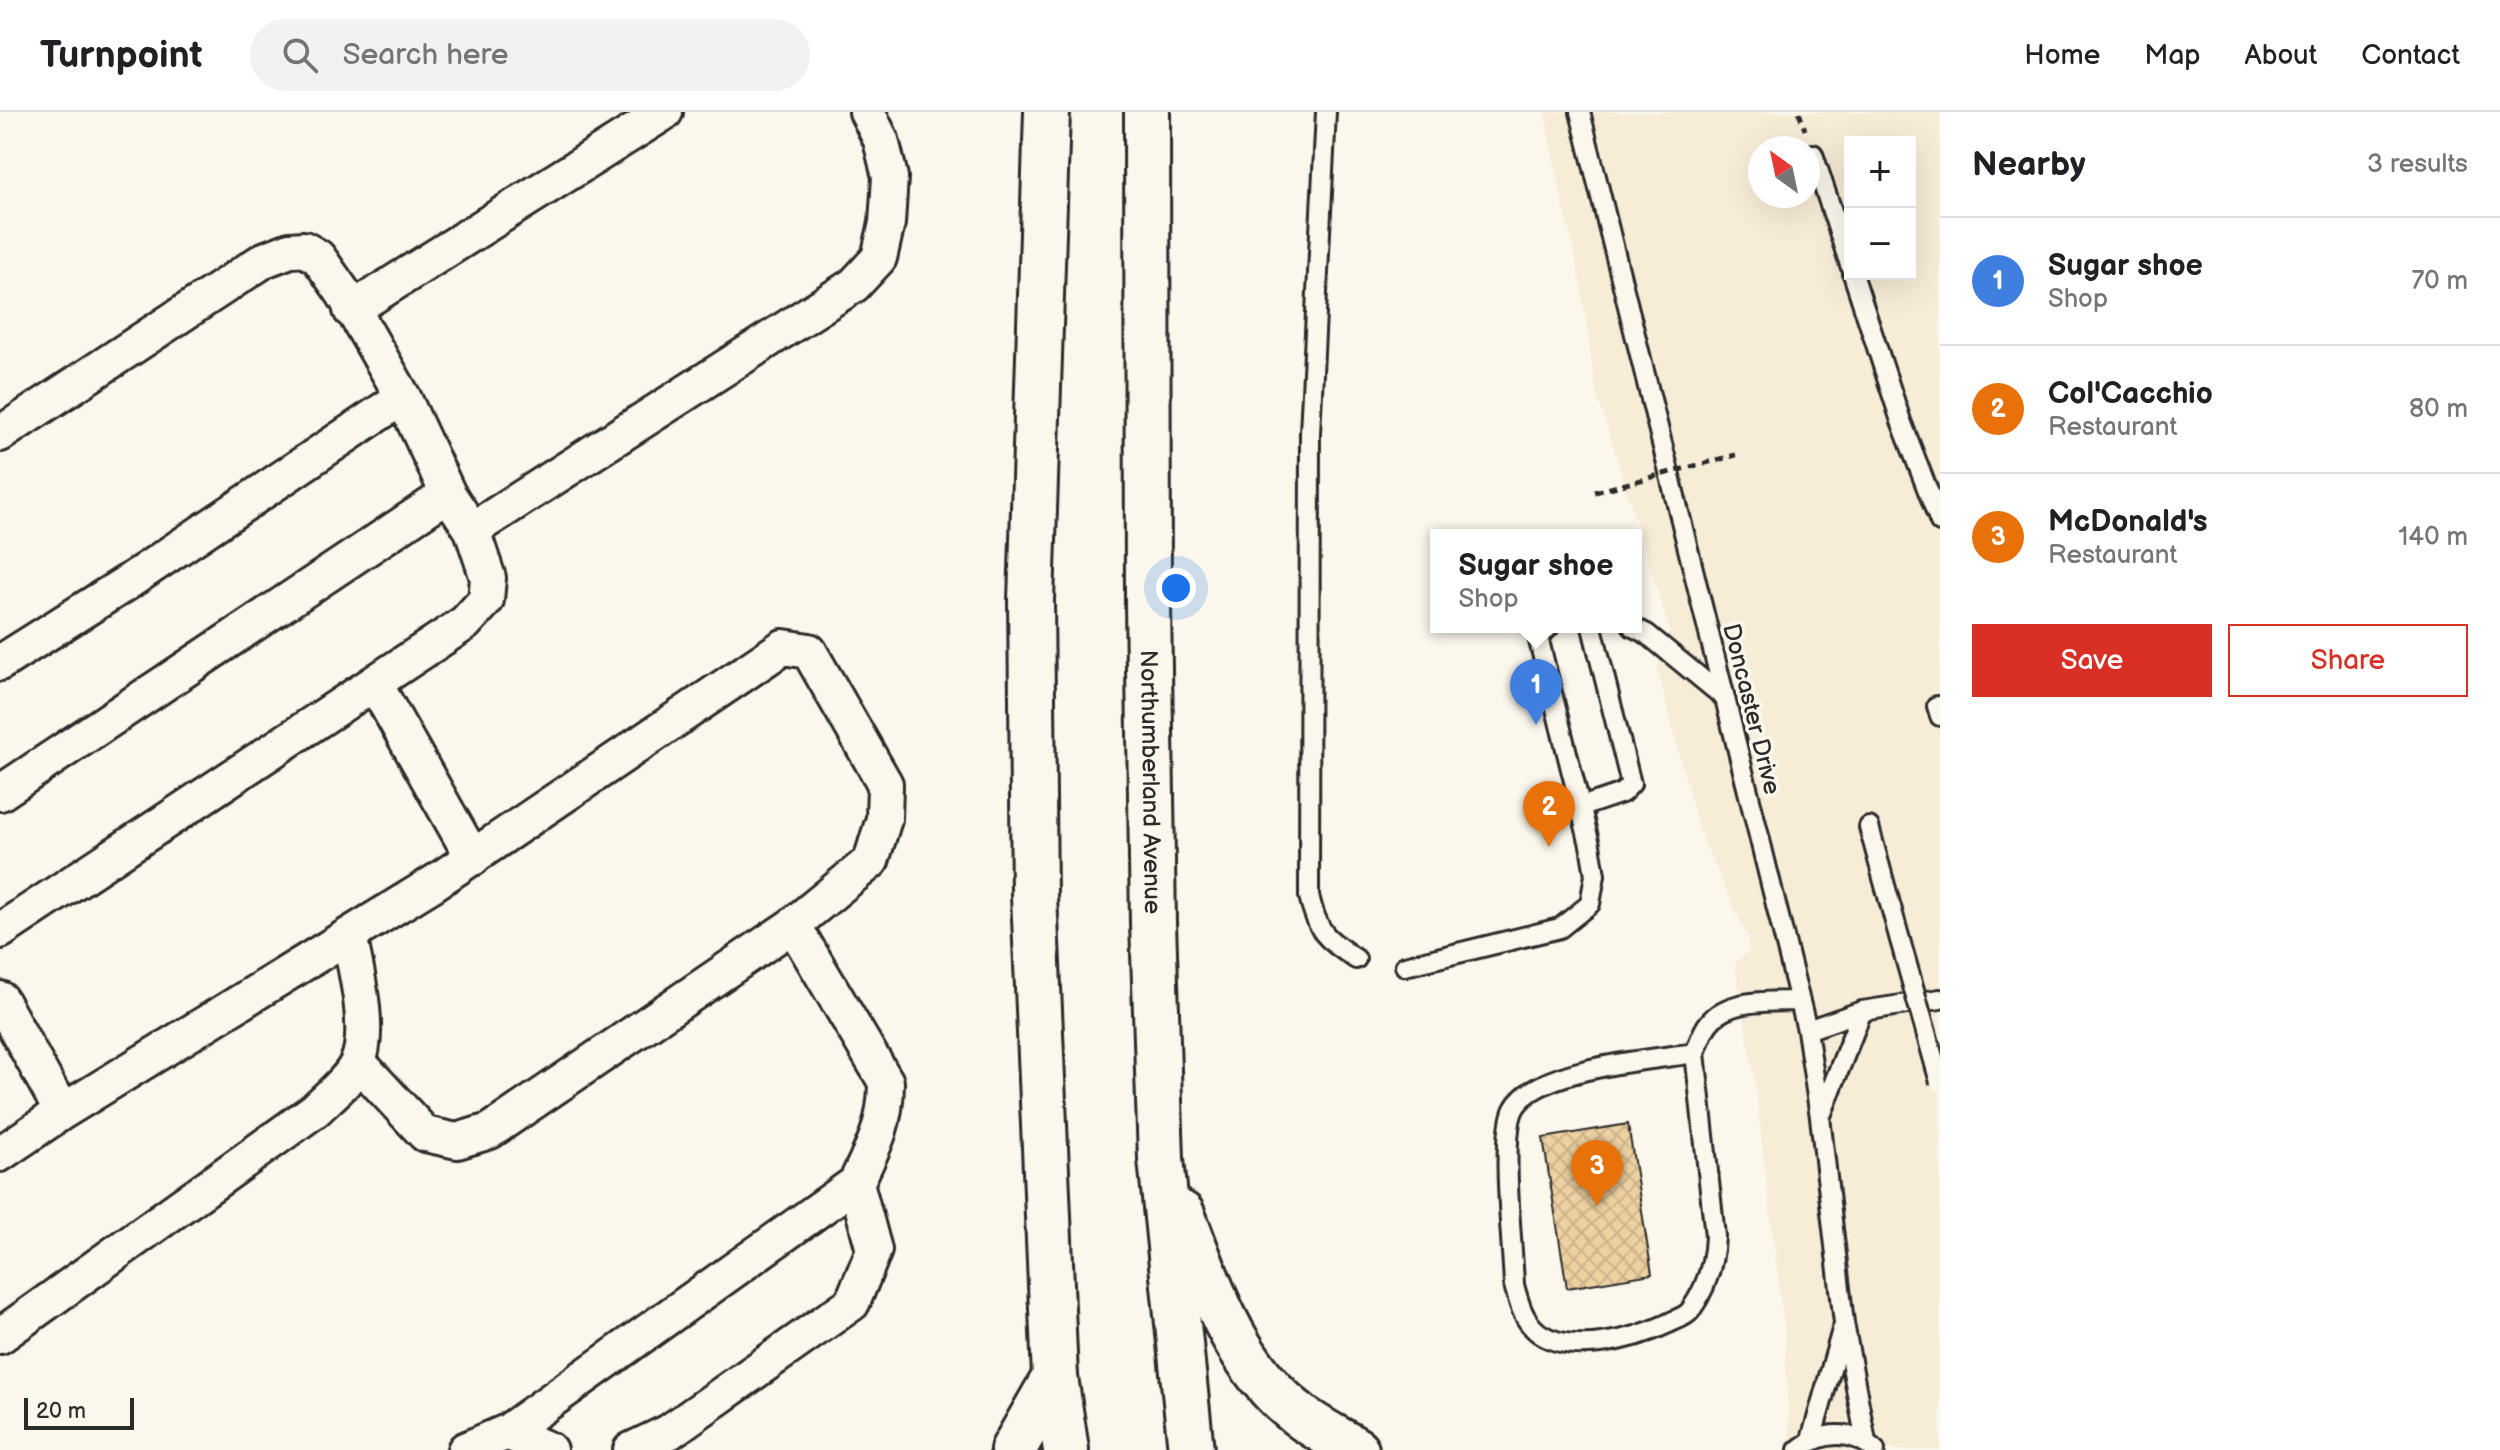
<!DOCTYPE html>
<html lang="en">
<head>
<meta charset="utf-8">
<style>
	:root { --surface:#fff; --page:#f2f2f2; --text:#202124; --muted:#757577; --line:#e0e0e0; --accent:#d93025 }
	body { margin:0; font-family:"Balsamiq Sans",sans-serif; background:var(--page); color:var(--text) }
	.controls { position:absolute; right:24px; top:24px; display:grid; overflow:hidden; border-radius:0px; box-shadow:0 8px 32px #0002 }
	.controls button { width:72px; height:72px; display:grid; place-items:center; padding:0; border:0; border-bottom:2px solid var(--line); background:var(--surface); color:var(--text); font:40px sans-serif }
	.compass { position:absolute; left:1748px; top:24px; width:72px; height:72px; border-radius:50%; background:var(--surface); box-shadow:0 8px 32px #0002; rotate:327deg }
	.scale { position:absolute; left:24px; bottom:20px; width:110px; box-sizing:border-box; padding-left:8px; border:4px solid #2b2b2b; border-top:0; font-size:22px; line-height:28px; white-space:nowrap; color:#2b2b2b; -webkit-text-stroke:6px #fbf7ec; paint-order:stroke }
	.you { position:absolute; left:1176px; top:476px; width:28px; height:28px; margin:-20px; border:6px solid #fff; border-radius:50%; background:#1a73e8; box-shadow:0 0 0 12px #1a73e833 }
	.badge { display:grid; place-items:center; width:52px; height:52px; border-radius:50%; background:var(--accent); color:#fff; font-size:26px; font-weight:700 }
	.pin { position:absolute; translate:-50% -66px; filter:drop-shadow(0 2px 4px #0008) }
	.pin::after { content:''; position:absolute; top:42px; width:28px; height:24px; background:inherit; clip-path:polygon(0 0,100% 0,50% 100%) }
	.popup { position:absolute; left:1430px; top:417px; width:212px; height:104px; box-sizing:border-box; display:grid; place-content:center; border-radius:0px; background:var(--surface); filter:drop-shadow(0 2px 6px #0005); font-size:26px; white-space:nowrap; color:var(--muted) }
	.popup b { font-size:30px; color:var(--text) }
	.popup::after { content:''; position:absolute; left:50%; top:100%; margin-left:-16px; border:16px solid transparent; border-top-color:var(--surface) }
	.list { margin:0; padding:0; list-style:none }
	h2 { display:flex; justify-content:space-between; align-items:center; height:104px; margin:0; padding:0 32px; font-size:34px }
	h2 small { font-size:26px; font-weight:400; color:var(--muted) }
	.list li { display:grid; grid-template-columns:52px 1fr auto; gap:24px; align-items:center; box-sizing:border-box; height:128px; padding:0 32px; border-top:2px solid var(--line) }
	.list b { display:block; font-size:30px; white-space:nowrap }
	.list p { margin:0; font-size:26px; white-space:nowrap; color:var(--muted) }
	.list em { font-size:26px; font-style:normal; color:var(--muted) }
	.actions { display:flex; gap:16px; padding:24px 32px }
	.actions a { flex:1; padding:18px 0; border:2px solid var(--accent); border-radius:0px; text-align:center; font-size:28px; color:var(--accent) }
	.actions .main { background:var(--accent); color:#fff }
	.icon { flex:none; width:44px; height:44px; fill:none; stroke:currentColor; stroke-width:2; stroke-linecap:round; stroke-linejoin:round }
	.map { position:relative; flex:none; width:1940px; height:1338px; overflow:hidden }
	header { display:flex; align-items:center; gap:48px; box-sizing:border-box; height:112px; padding:0 40px; background:var(--surface); border-bottom:2px solid var(--line) }
	header strong { font-size:38px }
	nav { display:flex; gap:44px; margin-inline-start:auto; font-size:28px }
	.search { width:560px; height:72px; background:var(--page); display:flex; align-items:center; gap:20px; box-sizing:border-box; padding:0 28px; border-radius:44px; color:var(--muted); font-size:30px }
	main { display:flex }
	aside { flex:1; background:var(--surface) }
	.map>svg:first-child { display:block }
	.built { fill:#f7ecd6; fill-rule:evenodd }
	.building { fill:url(#building-cross-hatch); stroke:#2b2b2b; stroke-width:2 }
	.lines { fill:none; stroke-linecap:round; stroke-linejoin:round }
	.lane-casing { stroke:#2b2b2b; stroke-width:24 }
	.street-casing { stroke:#2b2b2b; stroke-width:40 }
	.secondary-casing { stroke:#2b2b2b; stroke-width:50 }
	.path { stroke:#2b2b2b; stroke-width:5; stroke-dasharray:8 6; stroke-linecap:butt }
	.lane { stroke:#fbf7ec; stroke-width:18 }
	.street { stroke:#fbf7ec; stroke-width:34 }
	.secondary { stroke:#fbf7ec; stroke-width:44 }
	.lane-bridge-casing { stroke:#2b2b2b; stroke-width:24; stroke-linecap:butt }
	.path-bridge { stroke:#2b2b2b; stroke-width:5; stroke-dasharray:8 6; stroke-linecap:butt }
	.lane-bridge { stroke:#fbf7ec; stroke-width:18 }
	.labels { text-anchor:middle; stroke-width:7; stroke-linejoin:round; paint-order:stroke }
	.street-label { font-size:24px; fill:#2b2b2b; stroke:#fbf7ec }
</style>
</head>
<body>
<header>
<strong>Turnpoint</strong>
<div class="search"><svg class="icon" aria-label="search" viewBox="0 0 24 24"><circle cx="10" cy="10" r="6"/><path d="M15 15l6 6"/></svg>Search here</div>
<nav><a>Home</a><a>Map</a><a>About</a><a>Contact</a></nav>
</header>
<main>
<div class="map">
<svg width="1940" height="1338" viewBox="0 0 1940 1338">
	<defs>
		<pattern id="building-cross-hatch" width="8" height="8" patternUnits="userSpaceOnUse" patternTransform="scale(2)"><rect width="8" height="8" fill="#eed1a1"/><path d="M0 0l8 8M0 8l8-8" fill="none" stroke="#ccb48b"/></pattern>
	</defs>
	<rect width="100%" height="100%" fill="#fbf7ec"/>
	<filter id="ink" filterUnits="userSpaceOnUse"><feTurbulence type="fractalNoise" baseFrequency=".0125" numOctaves="2"/><feDisplacementMap in="SourceGraphic" scale="16" xChannelSelector="R" yChannelSelector="G"/><feConvolveMatrix kernelMatrix="1 2 1 2 8 2 1 2 1" color-interpolation-filters="sRGB"/></filter>
	<g filter="url(#ink)">
		<path class="built" d="M1546 0H1940V1338H1790L1785 1225 1753 956 1735 852 1749 838 1748 826 1698 716 1657 556 1670 519 1596 279 1580 168 1547 17ZM1850 30H1910V162H1850ZM1760 36H1808V84H1760Z"/>
		<path class="building" d="M1628 1012 1652 1162 1567 1176 1543 1026Z"/>
		<g class="lines">
			<g class="lane-casing">
				<path id="lane" d="M1326 0 1310 321 1309 784C1318 821 1325 826 1356 847
					M1580 0 1807 918 1820 1005 1844 1211 1866 1330
					M1813 42 1850 153
					M1853 162 1901 309 1940 410
					M1633 515 1647 522 1725 586
					M1937 594 1940 604
					M1581 695 1622 681 1631 672 1592 515
					M1869 715 1900 828
					M1405 854 1560 816 1590 792 1595 763 1590 733 1538 525 1549 515
					M1807 918 1862 899 1940 887
					M1695 941 1715 1124C1714 1151 1706 1177 1690 1199 1685 1205 1676 1207 1669 1211 1636 1227 1572 1244 1539 1221 1523 1209 1519 1191 1514 1173 1513 1138 1500 1024 1514 997 1536 955 1651 948 1695 941Z
					M1695 941C1698 933 1701 924 1705 917 1722 885 1770 890 1800 889
					M1822 1001 1862 899
					M1811 1328 1842 1218
					M1798 1338C1822 1319 1852 1317 1875 1338"/>
			</g>
			<g class="street-casing">
				<path id="street" d="M351 198 665 0
					M0 322 264 148 290 138 304 137 318 145 344 182 403 285 448 382 472 418 488 466 486 488 465 511 0 819
					M472 418 854 173 879 146 887 111 890 65 881 28 867 0
					M0 551 128 470 403 285
					M375 572 473 746
					M0 681 448 382
					M0 887 62 1000
					M0 1042 62 1000 434 771 783 535 809 539 885 672 884 707 871 749 793 813 490 1019 457 1029 425 1022 358 950
					M0 1224 315 998C329 984 348 970 357 952 372 921 356 857 349 824
					M507 1320 549 1338
					M465 1338 507 1320 856 1071C874 1034 886 1012 886 970L793 813
					M631 1338 669 1320 852 1191 874 1138 856 1071"/>
			</g>
			<g class="secondary-casing">
				<g id="secondary">
					<path d="M1047 0 1031 489 1034 783 1055 1265 1066 1338"/>
					<path id="s1" d="M1147 0 1148 493 1153 811 1161 1047 1191 1338"/>
					<path d="M1182 1102C1209 1173 1235 1254 1298 1302 1315 1316 1337 1326 1356 1338"/>
					<path d="M1013 1338 1055 1265"/>
				</g>
			</g>
			<path class="path" d="M1799 0 1805 18"/>
			<use href="#lane" class="lane"/>
			<use href="#street" class="street"/>
			<use href="#secondary" class="secondary"/>
			<g class="lane-bridge-casing">
				<path id="lane-bridge" d="M1900 828 1940 970"/>
			</g>
			<path class="path-bridge" d="M1595 380 1736 343"/>
			<use href="#lane-bridge" class="lane-bridge"/>
		</g>
	</g>
	<g class="labels">
		<g class="street-label">
			<text transform="translate(1752 597) rotate(76)" y="8">Doncaster Drive</text>
			<text dy="8" stroke="none"><textPath href="#s1" startOffset="670">Northumberland Avenue</textPath></text>
		</g>
	</g>
</svg>
<div class="controls">
<button>+</button>
<button>−</button>
</div>
<svg class="compass" viewBox="-18 -18 36 36"><path d="M0-13l5 13h-10z" fill="#e53935"/><path d="M0 13l5-13h-10z" fill="#757577"/></svg>
<div class="scale">20 m</div>
<div class="you"></div>
<div class="pin badge" style="left:1536px;top:613px;background:#3f7fe0">1</div>
<div class="popup"><b>Sugar shoe</b>Shop</div>
<div class="pin badge" style="left:1549px;top:735px;background:#e8710a">2</div>
<div class="pin badge" style="left:1597px;top:1094px;background:#e8710a">3</div>
</div>
<aside>
<h2>Nearby<small>3 results</small></h2>
<ul class="list">
<li><span class="badge" style="background:#3f7fe0">1</span><div><b>Sugar shoe</b><p>Shop</p></div><em>70 m</em></li>
<li><span class="badge" style="background:#e8710a">2</span><div><b>Col'Cacchio</b><p>Restaurant</p></div><em>80 m</em></li>
<li><span class="badge" style="background:#e8710a">3</span><div><b>McDonald's</b><p>Restaurant</p></div><em>140 m</em></li>
</ul>
<div class="actions"><a class="main">Save</a><a>Share</a></div>
</aside>
</main>
</body>
</html>
